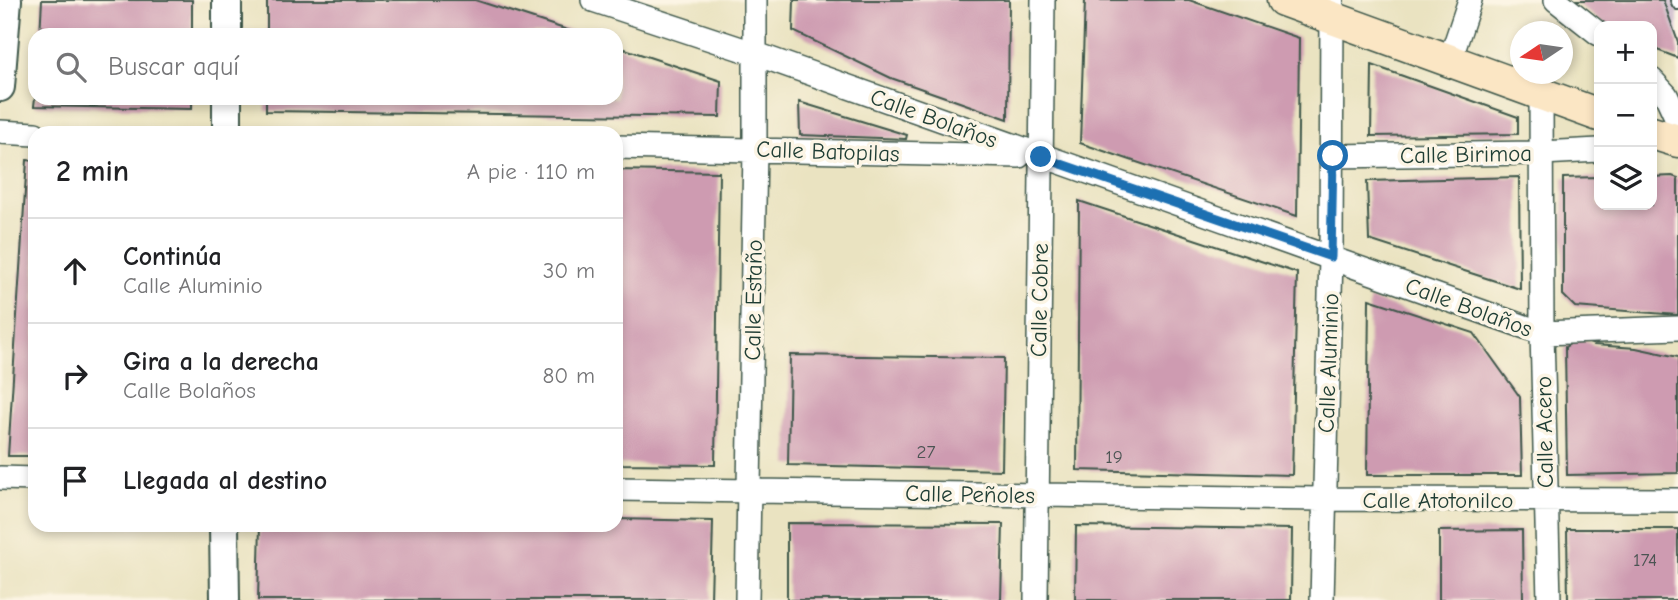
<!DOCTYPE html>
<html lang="es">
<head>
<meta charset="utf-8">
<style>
	:root { --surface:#fff; --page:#f6f6f6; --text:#202124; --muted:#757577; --line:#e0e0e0 }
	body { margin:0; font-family:"Comic Neue",sans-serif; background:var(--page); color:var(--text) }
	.controls { position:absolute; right:21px; top:21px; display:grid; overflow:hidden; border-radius:14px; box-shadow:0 4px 10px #0003 }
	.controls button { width:63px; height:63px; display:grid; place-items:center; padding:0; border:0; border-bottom:2px solid var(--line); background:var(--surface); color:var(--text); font:35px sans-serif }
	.compass { position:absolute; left:1510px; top:21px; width:63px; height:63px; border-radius:50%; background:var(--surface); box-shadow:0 4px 10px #0003; rotate:257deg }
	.stop { position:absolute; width:21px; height:21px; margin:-16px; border:5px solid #1f6fb2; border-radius:50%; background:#fff }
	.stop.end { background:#1f6fb2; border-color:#fff; box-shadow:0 2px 7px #0008 }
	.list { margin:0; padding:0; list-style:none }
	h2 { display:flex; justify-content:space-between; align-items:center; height:91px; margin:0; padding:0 28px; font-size:30px }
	h2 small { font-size:23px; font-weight:400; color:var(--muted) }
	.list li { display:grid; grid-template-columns:46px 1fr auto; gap:21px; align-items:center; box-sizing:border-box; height:105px; padding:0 28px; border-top:2px solid var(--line) }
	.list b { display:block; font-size:26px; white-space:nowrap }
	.list p { margin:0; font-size:23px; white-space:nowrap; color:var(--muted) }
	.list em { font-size:23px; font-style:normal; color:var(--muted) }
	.icon { flex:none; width:38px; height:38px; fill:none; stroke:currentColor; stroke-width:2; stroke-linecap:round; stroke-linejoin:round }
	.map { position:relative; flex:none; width:1678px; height:600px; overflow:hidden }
	.search { position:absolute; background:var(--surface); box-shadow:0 4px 10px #0003; left:28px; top:28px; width:595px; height:77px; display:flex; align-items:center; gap:18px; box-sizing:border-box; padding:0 24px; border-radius:21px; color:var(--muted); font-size:26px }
	.panel { position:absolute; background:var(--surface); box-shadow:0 4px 10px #0003; left:28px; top:126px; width:595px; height:406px; border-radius:21px }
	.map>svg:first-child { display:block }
	.industrial { fill:#cfbdcf }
	.building { fill:#ce9bb1 }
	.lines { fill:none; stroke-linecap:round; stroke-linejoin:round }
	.service-casing { stroke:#3d5649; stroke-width:14 }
	.minor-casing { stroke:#3d5649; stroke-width:26 }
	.tertiary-casing { stroke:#3d5649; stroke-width:32 }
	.secondary-casing { stroke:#3d5649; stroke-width:35 }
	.service { stroke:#fff; stroke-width:10 }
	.minor { stroke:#fff; stroke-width:23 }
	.tertiary { stroke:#fff; stroke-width:28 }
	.secondary { stroke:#fbe6c4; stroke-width:32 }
	.route { stroke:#1f6fb2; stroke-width:9 }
	.labels { text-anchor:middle; stroke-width:7; stroke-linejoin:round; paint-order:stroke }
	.number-label { font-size:19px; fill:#4b5453 }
	.street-label { font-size:23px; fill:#1f3d34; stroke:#fcf5e5 }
</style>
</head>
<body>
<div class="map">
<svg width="1678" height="600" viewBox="0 0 1678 600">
	<rect width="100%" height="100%" fill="#fcf5e5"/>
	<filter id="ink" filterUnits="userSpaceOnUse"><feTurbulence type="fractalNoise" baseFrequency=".0143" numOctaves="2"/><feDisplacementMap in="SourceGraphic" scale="14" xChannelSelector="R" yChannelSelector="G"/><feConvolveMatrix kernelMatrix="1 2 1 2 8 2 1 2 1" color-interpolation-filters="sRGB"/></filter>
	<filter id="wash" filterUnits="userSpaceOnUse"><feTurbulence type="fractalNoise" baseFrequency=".00686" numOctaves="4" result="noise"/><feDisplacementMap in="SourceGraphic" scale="28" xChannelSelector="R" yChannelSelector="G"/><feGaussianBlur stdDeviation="1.57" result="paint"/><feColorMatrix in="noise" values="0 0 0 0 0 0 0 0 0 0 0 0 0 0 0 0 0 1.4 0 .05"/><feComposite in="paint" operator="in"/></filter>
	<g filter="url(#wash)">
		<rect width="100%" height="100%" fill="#eae3c1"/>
		<path class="industrial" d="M1663 0H1678V42L1666 8Z"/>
		<g id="blocks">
			<path class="building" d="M42 0H192V35H40Z
				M267 0H475L580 34 267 35Z
				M794 0H1009L1008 119 891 78 793 31Z
				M1085 0H1189L1299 38 1297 216 1080 143Z
				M1572 0H1663L1678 42V58L1652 48V26H1606Z
				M616 46 721 81 720 117 266 111V98H616Z
				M1372 65 1518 117V134L1371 136Z
				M35 98H192V109L34 106Z
				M799 102 907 135 906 139 800 135Z
				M27 160 35 161V456H8Z
				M616 170 719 172 715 465 616 464Z
				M1672 176 1678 178V315L1575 307 1563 295V178L1599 177V205H1652V177Z
				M1519 177 1520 289 1369 240 1367 181Z
				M1079 201 1297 273 1292 475 1077 470Z
				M1369 299 1474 333 1520 397 1522 475H1367Z
				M1579 339 1594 345 1636 348 1678 357V473L1567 475 1565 347Z
				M790 355 1004 358 1002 470 788 465Z
				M616 519 713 521 711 600H258L260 525H616Z
				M787 523 1003 524 1001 600H787Z
				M1076 526 1292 529 1291 600H1075Z
				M1567 529H1678V600H1568Z
				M1522 530 1523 600H1439V531Z"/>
		</g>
	</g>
	<g filter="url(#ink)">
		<use href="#blocks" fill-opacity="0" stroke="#3d5649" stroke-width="2"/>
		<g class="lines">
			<g class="service-casing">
				<path id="service" d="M1676 0 1678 4"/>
			</g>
			<g class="minor-casing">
				<path id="minor" d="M593 0 756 54 1542 333 1678 328
					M1556 0 1599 34
					M1450 60 1470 0
					M1652 80 1666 95 1678 121
					M1541 95 1542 333 1549 600
					M0 132 35 134
					M616 147 1019 156
					M1333 156 1542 153 1599 150
					M0 478 35 479
					M616 489 1323 499 1678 500
					M747 600 755 149V0
					M1036 600 1043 0
					M1322 600 1331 257 1332 0"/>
			</g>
			<g class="tertiary-casing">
				<path id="tertiary" d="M227 0V35
					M0 87 7 0
					M227 98V133
					M224 525 225 600"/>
			</g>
			<g class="secondary-casing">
				<path id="secondary" d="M1283 0 1599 115
					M1652 133 1678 141"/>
			</g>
			<use href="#service" class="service"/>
			<use href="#minor" class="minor"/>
			<use href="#tertiary" class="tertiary"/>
			<use href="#secondary" class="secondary"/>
		</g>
	</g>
	<g class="lines" filter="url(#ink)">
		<path class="route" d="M1041 157 1331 257 1333 156"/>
	</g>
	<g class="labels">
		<g class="number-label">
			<text x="926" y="458">27</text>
			<text x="1114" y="463">19</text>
			<text x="1645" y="566">174</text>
		</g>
		<g class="street-label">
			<text transform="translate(934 118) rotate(20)" y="8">Calle Bolaños</text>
			<text transform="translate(828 151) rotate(2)" y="8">Calle Batopilas</text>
			<text transform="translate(1466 154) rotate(-1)" y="8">Calle Birimoa</text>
			<text transform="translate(753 300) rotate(-89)" y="8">Calle Estaño</text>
			<text transform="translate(1039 300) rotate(-89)" y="8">Calle Cobre</text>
			<text transform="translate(1469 307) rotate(20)" y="8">Calle Bolaños</text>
			<text transform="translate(1328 363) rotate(-88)" y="8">Calle Aluminio</text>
			<text transform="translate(1544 432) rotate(-91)" y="8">Calle Acero</text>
			<text transform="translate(970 494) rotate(1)" y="8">Calle Peñoles</text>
			<text x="1438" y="508">Calle Atotonilco</text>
		</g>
	</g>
</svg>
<div class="controls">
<button>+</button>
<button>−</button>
<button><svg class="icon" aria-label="layers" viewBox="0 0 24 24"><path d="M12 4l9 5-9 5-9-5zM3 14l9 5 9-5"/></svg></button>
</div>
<svg class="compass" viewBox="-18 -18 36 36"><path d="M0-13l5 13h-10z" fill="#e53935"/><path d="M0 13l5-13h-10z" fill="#757577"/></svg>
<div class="stop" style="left:1333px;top:156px"></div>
<div class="stop end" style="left:1041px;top:157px"></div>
<div class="search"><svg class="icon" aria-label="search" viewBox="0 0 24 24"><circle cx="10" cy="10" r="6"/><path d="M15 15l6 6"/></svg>Buscar aquí</div>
<section class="panel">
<h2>2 min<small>A pie · 110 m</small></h2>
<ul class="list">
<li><svg class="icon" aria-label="ahead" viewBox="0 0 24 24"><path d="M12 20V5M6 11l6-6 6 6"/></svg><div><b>Continúa</b><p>Calle Aluminio</p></div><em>30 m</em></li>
<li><svg class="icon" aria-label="right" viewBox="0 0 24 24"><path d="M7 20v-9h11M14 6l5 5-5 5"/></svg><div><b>Gira a la derecha</b><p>Calle Bolaños</p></div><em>80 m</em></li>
<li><svg class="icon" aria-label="arrive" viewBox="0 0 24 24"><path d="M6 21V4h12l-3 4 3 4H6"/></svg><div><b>Llegada al destino</b></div></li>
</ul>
</section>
</div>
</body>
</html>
